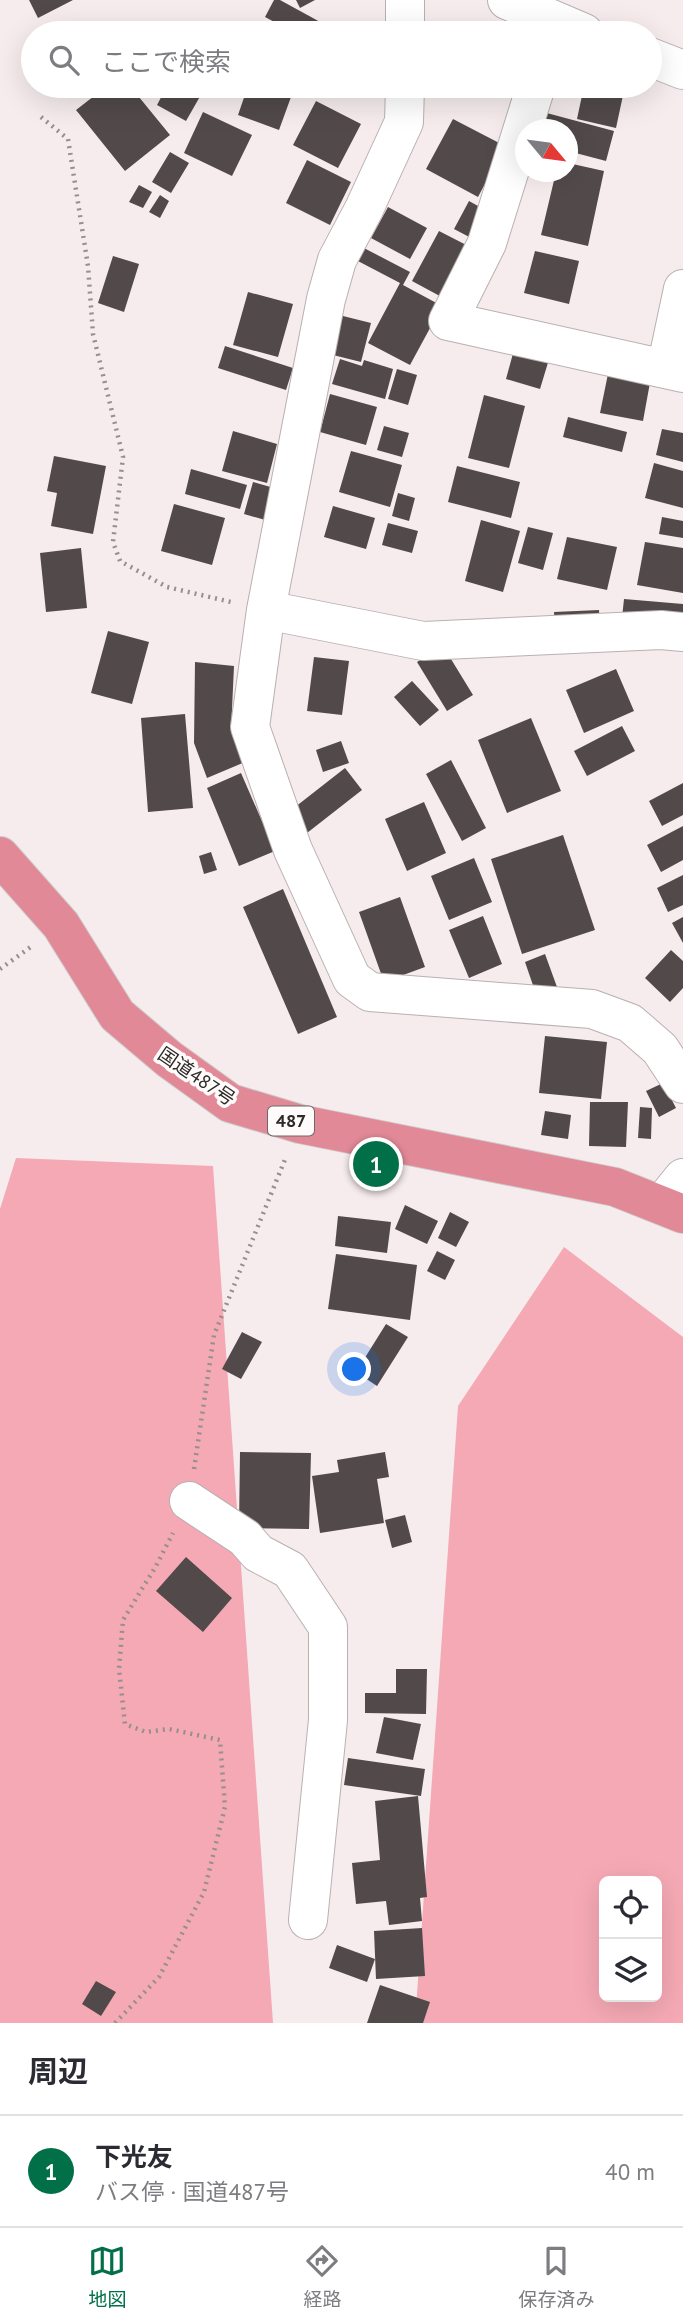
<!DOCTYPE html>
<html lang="ja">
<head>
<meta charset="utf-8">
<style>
	:root { --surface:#fff; --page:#f2f2f3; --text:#2b2b33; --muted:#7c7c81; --line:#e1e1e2; --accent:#017048 }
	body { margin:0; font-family:"PT Sans","Noto Sans JP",sans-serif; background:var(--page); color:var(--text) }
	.controls { position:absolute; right:21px; bottom:21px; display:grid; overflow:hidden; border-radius:10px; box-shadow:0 7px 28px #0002 }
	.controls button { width:63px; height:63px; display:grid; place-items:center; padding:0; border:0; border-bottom:2px solid var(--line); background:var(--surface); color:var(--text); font:35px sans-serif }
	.compass { position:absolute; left:515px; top:119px; width:63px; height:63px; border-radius:50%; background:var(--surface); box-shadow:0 7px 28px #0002; rotate:119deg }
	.you { position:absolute; left:355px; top:1370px; width:24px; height:24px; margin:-18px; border:5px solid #fff; border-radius:50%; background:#1a73e8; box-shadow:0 0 0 10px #1a73e833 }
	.badge { display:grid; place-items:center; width:46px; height:46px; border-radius:50%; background:var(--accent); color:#fff; font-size:23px; font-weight:700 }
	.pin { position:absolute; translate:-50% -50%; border:4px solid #fff; box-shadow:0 2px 7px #0006 }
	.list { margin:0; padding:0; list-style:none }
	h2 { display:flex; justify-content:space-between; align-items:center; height:91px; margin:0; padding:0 28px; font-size:30px }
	h2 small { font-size:23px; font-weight:400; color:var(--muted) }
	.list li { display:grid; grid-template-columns:46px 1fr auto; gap:21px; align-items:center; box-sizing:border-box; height:112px; padding:0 28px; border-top:2px solid var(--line) }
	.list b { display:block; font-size:26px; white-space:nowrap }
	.list p { margin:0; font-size:23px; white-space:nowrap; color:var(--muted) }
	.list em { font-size:23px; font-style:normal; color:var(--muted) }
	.icon { flex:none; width:38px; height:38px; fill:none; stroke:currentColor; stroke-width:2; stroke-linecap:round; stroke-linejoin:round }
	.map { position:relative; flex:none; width:683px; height:2023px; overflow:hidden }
	.search { position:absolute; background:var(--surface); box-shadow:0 7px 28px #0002; left:21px; right:21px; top:21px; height:77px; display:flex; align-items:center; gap:18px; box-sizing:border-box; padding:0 24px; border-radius:38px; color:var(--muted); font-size:26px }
	.sheet { height:203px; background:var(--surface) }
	nav { display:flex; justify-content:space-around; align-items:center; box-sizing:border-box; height:98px; border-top:2px solid var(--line); background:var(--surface); font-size:19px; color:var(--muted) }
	nav a { display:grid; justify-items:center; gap:4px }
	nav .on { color:var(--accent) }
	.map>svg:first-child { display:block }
	.green { fill:#f5a9b4; fill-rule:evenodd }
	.building { fill:#51494a }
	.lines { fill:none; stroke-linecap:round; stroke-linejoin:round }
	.minor-casing { stroke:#b9b0b1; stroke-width:40 }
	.highway-casing { stroke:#ccc; stroke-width:40 }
	.path { stroke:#958f8f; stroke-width:4.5; stroke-dasharray:2 5; stroke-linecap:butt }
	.minor { stroke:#fff; stroke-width:38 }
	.highway { stroke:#e28997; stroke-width:38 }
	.labels { text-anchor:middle; stroke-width:7; stroke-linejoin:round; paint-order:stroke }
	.shield { fill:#fffbfb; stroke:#6b6868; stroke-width:2 }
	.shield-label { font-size:18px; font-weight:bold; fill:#2c2929 }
	.street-label { font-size:19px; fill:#2c2929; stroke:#fffbfb }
</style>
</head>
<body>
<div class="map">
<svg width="683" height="2023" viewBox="0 0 683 2023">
	<rect width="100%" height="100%" fill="#f6eced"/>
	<path class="green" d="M16 1158 213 1166 273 2023H0V1209Z
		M564 1247 683 1337V2023H415L458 1406ZM604 1881H657V1997H604Z"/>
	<path class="building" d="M29 0H73L38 18Z
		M274 0H280L322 23 316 33H295L265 17Z
		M296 0H315L300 8Z
		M107 86H130L170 135 125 171 76 110Z
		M167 86H206L186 121 157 105Z
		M248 86H295L279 130 238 115Z
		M344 86H372L368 95Z
		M584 86H625L616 128 577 119Z
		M316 101 361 124 338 168 293 145Z
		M203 112 252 135 232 176 184 153Z
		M543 112 614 131 606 161 568 151V130H539Z
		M453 119 505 146 478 197 426 169Z
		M170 152 189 163 171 193 152 182Z
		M307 160 351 182 330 225 286 203Z
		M568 163 604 171 588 246 541 235 556 172H568Z
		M139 185 152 192 143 208 129 202Z
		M160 195 169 201 160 218 149 212Z
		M469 201 489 212 475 240 454 229Z
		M388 207 427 228 410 259 371 238Z
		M439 231 476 250 449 301 412 281Z
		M362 247 410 272 403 285 442 306 410 365 368 343 400 283 356 260Z
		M535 251 579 261 569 304 524 293Z
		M113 256 139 264 124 312 98 303Z
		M248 292 293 304 278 357 233 345Z
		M339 315 371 323 361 362 329 354Z
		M225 346 293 368 286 390 218 368Z
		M515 346 550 356 540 389 506 379Z
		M340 359 362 366 364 360 393 369 385 399 332 384Z
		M397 369 417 375 408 405 388 399Z
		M609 369 651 377 643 421 600 413Z
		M330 394 377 407 366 445 320 432Z
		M484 395 525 406 509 468 468 458Z
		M568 417 627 432 622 452 563 437Z
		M384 426 409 433 402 457 377 450Z
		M662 429 683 433V462L656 455Z
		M233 431 277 444 267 483 222 471Z
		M351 451 402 465 390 507 339 492Z
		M54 456 106 466 93 534 51 526 57 493 47 491Z
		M654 463 683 471V508L645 498Z
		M457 466 520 482 511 518 448 502Z
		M191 469 247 485 240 509 185 494Z
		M253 482 281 490 272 522 244 514Z
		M398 493 415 498 409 521 392 516Z
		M174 504 225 518 212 565 161 551Z
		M333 506 375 518 366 549 324 537Z
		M662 517 683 521V538L659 534Z
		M481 520 520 531 503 592 465 581Z
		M388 523 418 531 412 553 382 545Z
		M528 527 553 533 543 570 518 563Z
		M567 537 617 547 607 590 557 579Z
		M645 542 683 548V593L637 585Z
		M81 548 87 608 46 612 40 553Z
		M624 599 683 604V623L622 618Z
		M599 610 600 627 555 629 554 612Z
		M108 631 149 642 132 704 91 693Z
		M443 646 473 695 447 711 417 662Z
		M314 657 349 661 342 715 307 711Z
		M195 662 234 666 231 731 245 762 207 778 194 743Z
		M616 669 634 711 584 733 566 690Z
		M412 681 439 710 420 726 394 697Z
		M185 714 193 808 148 812 141 718Z
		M531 718 561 791 507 813 478 740Z
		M622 726 635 751 587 776 574 751Z
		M341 741 349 763 323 772 316 750Z
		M451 760 486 828 462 841 426 774Z
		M345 768 362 790 307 833 290 811Z
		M241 773 275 851 239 866 207 788Z
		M683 783V815L662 826 649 801Z
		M424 802 446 853 407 871 385 819Z
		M683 826V860L661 872 647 845Z
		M563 835 595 930 522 954 491 859Z
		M211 852 217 870 204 874 199 856Z
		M474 858 492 902 449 920 431 876Z
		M683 875V905L668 912 657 888Z
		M283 889 337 1017 298 1034 243 907Z
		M400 897 425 967 384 982 359 912Z
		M483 916 502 964 469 978 449 930Z
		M683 917V943L672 923Z
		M671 950 683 961V988L670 1002 645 978Z
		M545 954 557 987 536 994 525 962Z
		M545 1036 607 1042 601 1099 539 1093Z
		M663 1083 676 1108 659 1117 646 1091Z
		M590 1102H628L626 1147 589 1146Z
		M640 1107 652 1108 651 1139 638 1138Z
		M545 1111 571 1115 568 1139 541 1135Z
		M405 1205 438 1221 427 1244 395 1229Z
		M450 1212 469 1222 456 1247 438 1238Z
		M338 1216 391 1222 387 1253 335 1246Z
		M437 1251 455 1260 445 1280 427 1271Z
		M336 1254 417 1265 410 1320 328 1309Z
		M386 1324 408 1337 377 1386 356 1372Z
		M242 1332 262 1342 241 1379 222 1369Z
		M240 1452 311 1453 309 1529 239 1528Z
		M385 1452 389 1477 377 1479 384 1523 320 1533 312 1476 339 1472 337 1460Z
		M405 1515 412 1542 392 1548 385 1520Z
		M186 1557 232 1598 203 1632 156 1591Z
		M396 1669H427L426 1714 365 1713V1693H396Z
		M384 1717 421 1724 413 1760 376 1753Z
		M348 1758 425 1769 421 1796 344 1785Z
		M418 1796 427 1897 420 1898 422 1921 389 1925 386 1901 356 1904 352 1863 380 1860 375 1801Z
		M422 1928 425 1976 376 1979 374 1931Z
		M337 1945 375 1959 367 1982 329 1968Z
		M96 1981 116 1992 101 2016 82 2004Z
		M380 1985 430 2002 423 2023H367Z"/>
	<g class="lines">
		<g class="minor-casing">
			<path id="minor" d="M507 0 584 33
				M405 33V0
				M650 57 683 70
				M405 86 404 122 364 209 337 260 326 299 266 610 250 727 293 850 352 979 370 992 592 1009 630 1023 660 1049 683 1084
				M536 86 487 243 448 321 683 373
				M666 369 683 289
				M266 610 423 641 661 630 683 632
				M662 1204 683 1178
				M189 1501 245 1538 258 1553 290 1570 328 1627V1720L308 1920"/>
		</g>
		<g class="highway-casing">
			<path id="highway" d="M0 856 61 925 117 1015 169 1059 230 1103 300 1124 615 1187 683 1214"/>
		</g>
		<path class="path" d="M41 117 68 139 88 266 93 334 123 457 113 542 120 561 167 587 231 602
			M0 969 32 946
			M194 1469 214 1335 286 1157
			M115 2023 159 1977 204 1892 225 1807 220 1740 169 1729 146 1732 125 1724 119 1669 123 1620 156 1566 173 1533"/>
		<use href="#minor" class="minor"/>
		<use href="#highway" class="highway"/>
	</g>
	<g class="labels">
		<rect class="shield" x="268" y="1106.5" width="46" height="29" rx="5"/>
		<g class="shield-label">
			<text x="291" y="1127">487</text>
		</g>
		<g class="street-label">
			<text transform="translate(197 1076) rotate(34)" y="7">国道487号</text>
		</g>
	</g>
</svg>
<div class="controls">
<button><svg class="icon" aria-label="locate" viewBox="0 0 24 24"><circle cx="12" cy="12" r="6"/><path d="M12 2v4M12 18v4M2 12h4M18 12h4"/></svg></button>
<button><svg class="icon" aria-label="layers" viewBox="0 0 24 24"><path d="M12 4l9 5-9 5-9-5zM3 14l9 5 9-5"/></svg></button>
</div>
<svg class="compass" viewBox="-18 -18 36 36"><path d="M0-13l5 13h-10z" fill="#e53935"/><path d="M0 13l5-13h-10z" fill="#7c7c81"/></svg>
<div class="you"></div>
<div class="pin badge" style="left:376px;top:1164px">1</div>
<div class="search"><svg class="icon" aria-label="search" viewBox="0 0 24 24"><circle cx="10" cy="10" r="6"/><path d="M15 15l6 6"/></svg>ここで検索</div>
</div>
<section class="sheet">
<h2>周辺<small></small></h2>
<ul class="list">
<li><span class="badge">1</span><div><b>下光友</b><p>バス停 · 国道487号</p></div><em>40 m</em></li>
</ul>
</section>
<nav>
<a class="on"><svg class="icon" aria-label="map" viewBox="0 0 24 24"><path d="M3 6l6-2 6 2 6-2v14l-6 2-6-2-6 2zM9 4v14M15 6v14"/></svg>地図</a>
<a><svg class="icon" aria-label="directions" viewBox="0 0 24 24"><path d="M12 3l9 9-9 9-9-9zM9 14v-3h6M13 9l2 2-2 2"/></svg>経路</a>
<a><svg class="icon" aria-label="saved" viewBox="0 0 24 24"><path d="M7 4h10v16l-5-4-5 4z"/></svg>保存済み</a>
</nav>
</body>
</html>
